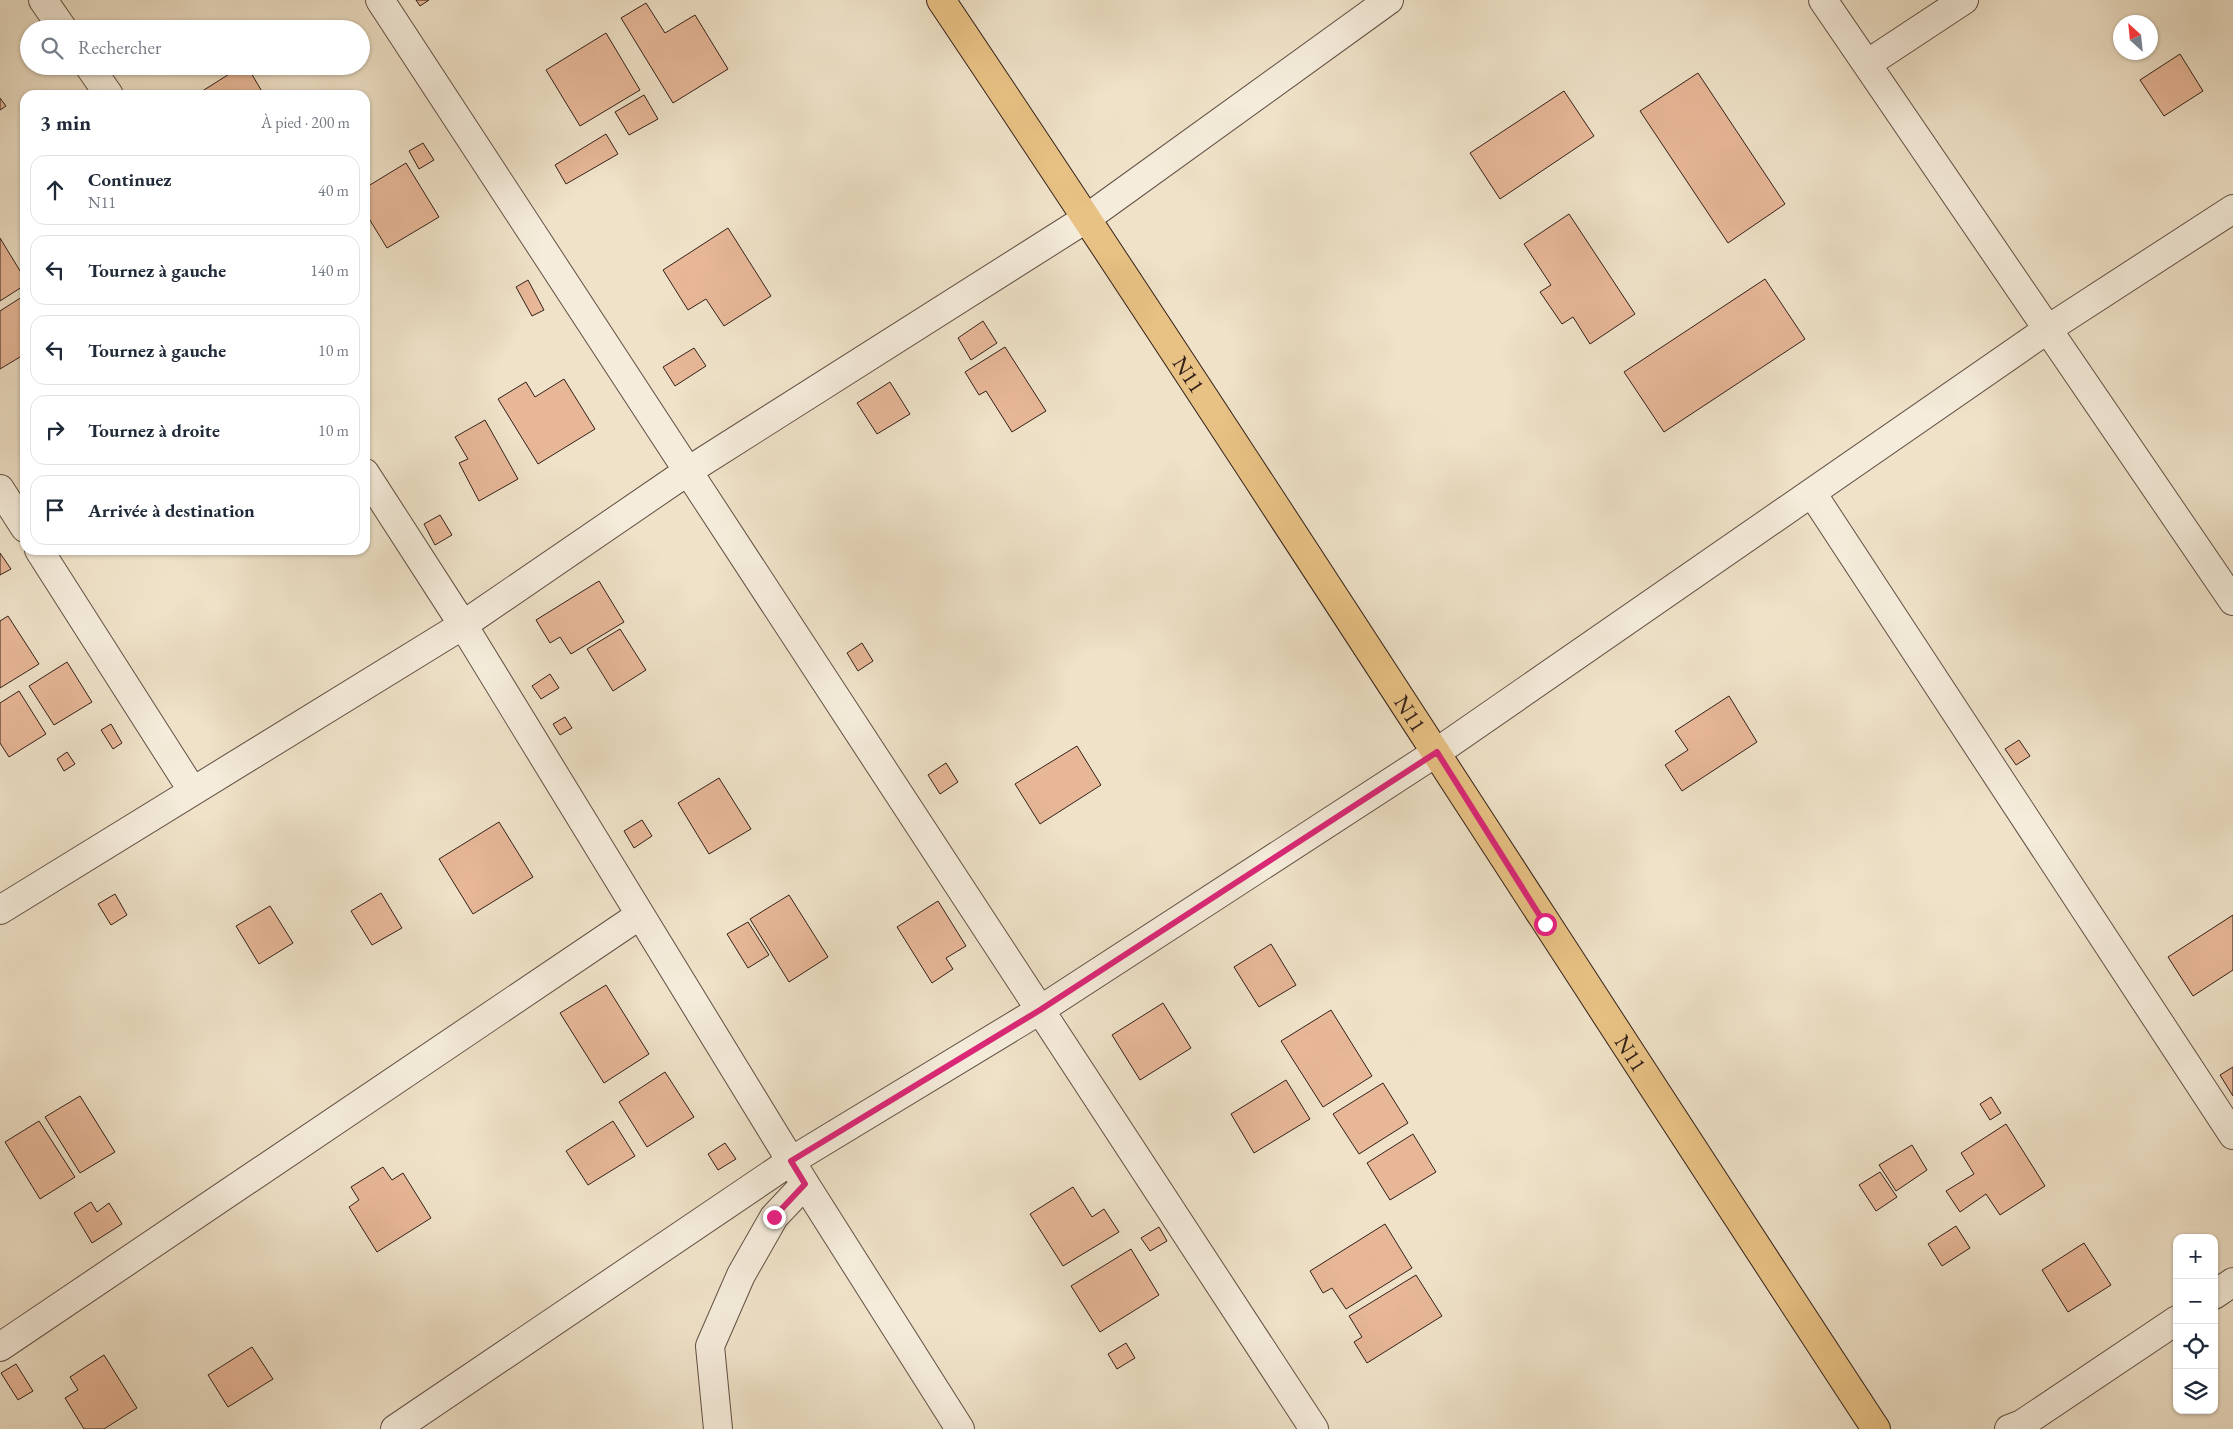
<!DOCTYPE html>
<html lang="fr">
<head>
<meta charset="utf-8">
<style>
	:root { --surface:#fff; --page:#f6f6f7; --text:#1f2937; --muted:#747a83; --line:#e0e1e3 }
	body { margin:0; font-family:"EB Garamond",serif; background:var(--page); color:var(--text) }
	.controls { position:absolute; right:15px; bottom:15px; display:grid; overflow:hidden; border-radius:10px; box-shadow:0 1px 4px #0004 }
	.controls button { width:45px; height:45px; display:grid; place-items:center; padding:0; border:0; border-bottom:1px solid var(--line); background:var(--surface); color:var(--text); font:25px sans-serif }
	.compass { position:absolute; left:2113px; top:15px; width:45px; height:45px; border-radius:50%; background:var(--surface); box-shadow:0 1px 4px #0004; rotate:333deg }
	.stop { position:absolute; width:15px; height:15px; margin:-11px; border:4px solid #db2777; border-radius:50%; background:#fff }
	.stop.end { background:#db2777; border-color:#fff; box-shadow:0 1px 5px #0008 }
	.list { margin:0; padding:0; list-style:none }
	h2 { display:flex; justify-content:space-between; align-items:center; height:65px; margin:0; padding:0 20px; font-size:21px }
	h2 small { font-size:16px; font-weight:400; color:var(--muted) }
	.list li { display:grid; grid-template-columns:32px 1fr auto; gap:15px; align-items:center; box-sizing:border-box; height:70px; margin:0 10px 10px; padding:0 10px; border:1px solid var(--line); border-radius:15px }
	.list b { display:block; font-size:19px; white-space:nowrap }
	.list p { margin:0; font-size:16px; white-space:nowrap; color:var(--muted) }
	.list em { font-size:16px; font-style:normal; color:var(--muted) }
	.icon { flex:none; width:28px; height:28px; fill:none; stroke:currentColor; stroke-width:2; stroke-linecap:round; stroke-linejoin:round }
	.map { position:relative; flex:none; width:2233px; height:1429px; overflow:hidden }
	.search { position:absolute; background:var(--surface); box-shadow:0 1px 4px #0004; left:20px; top:20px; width:350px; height:55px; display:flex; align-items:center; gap:12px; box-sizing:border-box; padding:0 18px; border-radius:28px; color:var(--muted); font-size:19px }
	.panel { position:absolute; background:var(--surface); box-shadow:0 1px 4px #0004; left:20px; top:90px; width:350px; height:465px; border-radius:15px }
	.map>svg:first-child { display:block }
	.building { fill:#e7b798; stroke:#332019 }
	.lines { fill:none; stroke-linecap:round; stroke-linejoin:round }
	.street-casing { stroke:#625045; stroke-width:30 }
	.primary-casing { stroke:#332019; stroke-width:30 }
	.street { stroke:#f5ecdb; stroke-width:28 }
	.primary { stroke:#e8c184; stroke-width:28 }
	.route { stroke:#db2777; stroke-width:6 }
	.labels { text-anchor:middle; stroke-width:5; stroke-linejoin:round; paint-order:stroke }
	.street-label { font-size:22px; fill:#332019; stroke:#f5ecdb }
</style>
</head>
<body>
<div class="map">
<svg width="2233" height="1429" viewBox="0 0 2233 1429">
	<rect width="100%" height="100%" fill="#efe2c8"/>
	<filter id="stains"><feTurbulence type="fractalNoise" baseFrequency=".004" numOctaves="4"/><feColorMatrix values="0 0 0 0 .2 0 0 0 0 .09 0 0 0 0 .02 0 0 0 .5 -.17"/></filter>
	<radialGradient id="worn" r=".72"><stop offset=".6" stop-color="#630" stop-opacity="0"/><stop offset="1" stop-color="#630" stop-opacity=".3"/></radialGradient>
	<path class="building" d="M416 0H429L420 6Z
		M646 3 665 33 695 15 728 69 673 103 621 18Z
		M606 33 640 90 580 126 546 70Z
		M2180 54 2203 91 2164 116 2140 80Z
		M242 66H247L264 95H196Z
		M1698 73 1785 204 1728 243 1640 111Z
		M1564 91 1594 136 1500 199 1470 153Z
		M644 95 658 119 629 135 615 112Z
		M0 98 6 106 0 110Z
		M606 134 618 154 566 184 555 165Z
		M423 143 434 160 419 169 409 151Z
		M406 163 439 217 387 248 365 212V188Z
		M1569 214 1635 314 1590 344 1573 317 1562 324 1540 292 1551 285 1524 244Z
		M728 228 771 296 724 326 706 299 688 310 663 270Z
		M0 238 25 279V285L0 301Z
		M1765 279 1805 339 1664 432 1624 372Z
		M528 280 544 310 532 316 516 287Z
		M25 295V354L0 369V311Z
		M983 321 997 343 971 360 958 338Z
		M1005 347 1046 411 1012 432 986 391 979 395 965 372Z
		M694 348 706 366 675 386 663 367Z
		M564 379 595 429 538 464 498 399 526 382 535 397Z
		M890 382 910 414 877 434 857 403Z
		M485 420 518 479 479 501 459 463 468 459 455 437Z
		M440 515 452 535 435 545 424 524Z
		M0 553 11 569 0 575Z
		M599 581 624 622 571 654 560 637 550 643 536 620Z
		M8 616 39 664 0 688V621Z
		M620 629 646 670 613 691 587 649Z
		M862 643 873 661 858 671 847 653Z
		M67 662 92 702 54 725 29 686Z
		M550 674 559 688 541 699 532 686Z
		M19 691 46 734 9 757 0 743V703Z
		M1729 696 1757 742 1682 791 1665 765 1688 750 1675 731Z
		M565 717 572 728 560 735 553 724Z
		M111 724 122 743 113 749 101 730Z
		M2019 740 2030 756 2016 765 2005 749Z
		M1077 746 1101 785 1040 824 1015 784Z
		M67 752 75 764 64 771 57 759Z
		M946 763 958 782 940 794 928 775Z
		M719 778 751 829 709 854 678 803Z
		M642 820 652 836 634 848 624 831Z
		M499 822 533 877 473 914 439 859Z
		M381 893 402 928 372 945 351 911Z
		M115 894 127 915 111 925 98 904Z
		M789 895 828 957 789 982 750 919Z
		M938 901 966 946 946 958 953 969 932 983 897 927Z
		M270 906 293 943 259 964 236 926Z
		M2233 915V970L2193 996 2168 957Z
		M748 922 769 955 748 968 727 934Z
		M1271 944 1296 985 1259 1007 1234 967Z
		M606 985 649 1054 604 1083 560 1013Z
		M1163 1003 1191 1048 1140 1080 1112 1035Z
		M1331 1010 1372 1076 1323 1107 1281 1041Z
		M2233 1067V1096L2220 1075Z
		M665 1072 694 1117 647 1147 619 1102Z
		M1286 1080 1310 1119 1254 1153 1231 1114Z
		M1383 1083 1408 1123 1359 1154 1333 1114Z
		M80 1096 115 1152 80 1173 45 1117Z
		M1991 1097 2001 1113 1990 1120 1980 1104Z
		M39 1121 75 1177 40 1199 5 1142Z
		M613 1121 635 1156 588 1185 566 1151Z
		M2006 1124 2045 1186 2000 1215 1986 1194 1960 1212 1946 1191 1974 1174 1961 1153Z
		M1413 1134 1436 1172 1390 1200 1367 1163Z
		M725 1143 736 1159 718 1170 708 1154Z
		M1912 1145 1927 1170 1896 1191 1879 1165Z
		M383 1167 392 1180 403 1173 431 1218 377 1252 349 1207 359 1200 351 1187Z
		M1880 1172 1897 1197 1876 1211 1859 1185Z
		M1073 1187 1092 1217 1104 1209 1119 1232 1063 1266 1030 1214Z
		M91 1202 97 1212 109 1203 122 1224 92 1243 74 1213Z
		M1385 1224 1412 1268 1346 1309 1332 1288 1323 1293 1310 1271Z
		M1956 1226 1970 1248 1942 1266 1928 1244Z
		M1159 1227 1167 1241 1150 1251 1141 1238Z
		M2084 1243 2111 1285 2068 1312 2042 1270Z
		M1131 1249 1159 1295 1100 1332 1071 1286Z
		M1416 1275 1442 1316 1367 1363 1354 1342 1362 1337 1349 1316Z
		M1126 1343 1135 1358 1117 1369 1108 1354Z
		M252 1347 273 1379 228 1407 208 1375Z
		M104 1355 137 1408 104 1429H84L65 1398 78 1390 70 1377Z
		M16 1364 33 1391 18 1400 1 1373Z"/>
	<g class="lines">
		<g class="street-casing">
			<path id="street" d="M43 0 63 29
				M380 0 1314 1429
				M1823 0 2233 601
				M1867 64 1964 0
				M89 66 109 95
				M365 473 463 625 805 1184 960 1429
				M0 489 25 528
				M1812 493 2233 1135
				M39 550 192 790
				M0 910 463 625 688 471 1087 218 1389 0
				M2214 1295 2233 1282
				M0 1347 640 915
				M395 1429 791 1161 1040 1010 1437 752 2048 329 2233 209
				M718 1429 710 1346 741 1275 774 1217 805 1184
				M2009 1429 2022 1424 2177 1320"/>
		</g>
		<g class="primary-casing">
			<g id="primary">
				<path id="s1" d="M941 0C1258 473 1564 953 1876 1429"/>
			</g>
		</g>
		<use href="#street" class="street"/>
		<use href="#primary" class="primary"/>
	</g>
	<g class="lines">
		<path class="route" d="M774 1217 805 1184 791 1161 1040 1010 1437 752 1545 924"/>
	</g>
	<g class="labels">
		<g class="street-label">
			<text dy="8" stroke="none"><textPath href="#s1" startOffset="449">N11</textPath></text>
			<text dy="8" stroke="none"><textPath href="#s1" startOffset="854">N11</textPath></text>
			<text dy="8" stroke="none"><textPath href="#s1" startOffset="1259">N11</textPath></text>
		</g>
	</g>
	<rect width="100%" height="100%" filter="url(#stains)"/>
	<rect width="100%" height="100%" fill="url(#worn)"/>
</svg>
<div class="controls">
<button>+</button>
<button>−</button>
<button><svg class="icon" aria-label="locate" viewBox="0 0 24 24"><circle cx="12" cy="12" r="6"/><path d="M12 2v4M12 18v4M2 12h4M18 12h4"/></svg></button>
<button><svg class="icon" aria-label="layers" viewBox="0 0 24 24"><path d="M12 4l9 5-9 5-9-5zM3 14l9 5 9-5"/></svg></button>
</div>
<svg class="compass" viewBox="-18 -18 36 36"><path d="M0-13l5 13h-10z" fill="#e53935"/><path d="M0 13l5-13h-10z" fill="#747a83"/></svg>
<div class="stop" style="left:1545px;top:924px"></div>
<div class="stop end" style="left:774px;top:1217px"></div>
<div class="search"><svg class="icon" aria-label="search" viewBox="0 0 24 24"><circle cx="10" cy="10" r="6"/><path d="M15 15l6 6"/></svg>Rechercher</div>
<section class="panel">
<h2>3 min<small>À pied · 200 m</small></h2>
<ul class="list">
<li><svg class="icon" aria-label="ahead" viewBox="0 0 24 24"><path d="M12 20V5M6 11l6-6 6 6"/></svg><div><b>Continuez</b><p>N11</p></div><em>40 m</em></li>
<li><svg class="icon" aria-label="left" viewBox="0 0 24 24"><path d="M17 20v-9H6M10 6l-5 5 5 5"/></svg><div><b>Tournez à gauche</b></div><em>140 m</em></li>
<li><svg class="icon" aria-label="left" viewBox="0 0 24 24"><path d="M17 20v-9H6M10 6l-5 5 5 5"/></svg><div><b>Tournez à gauche</b></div><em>10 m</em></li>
<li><svg class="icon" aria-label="right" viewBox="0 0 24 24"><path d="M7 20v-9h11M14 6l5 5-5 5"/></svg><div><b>Tournez à droite</b></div><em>10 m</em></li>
<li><svg class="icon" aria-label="arrive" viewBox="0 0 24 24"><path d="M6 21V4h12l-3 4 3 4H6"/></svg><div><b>Arrivée à destination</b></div></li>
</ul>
</section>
</div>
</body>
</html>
